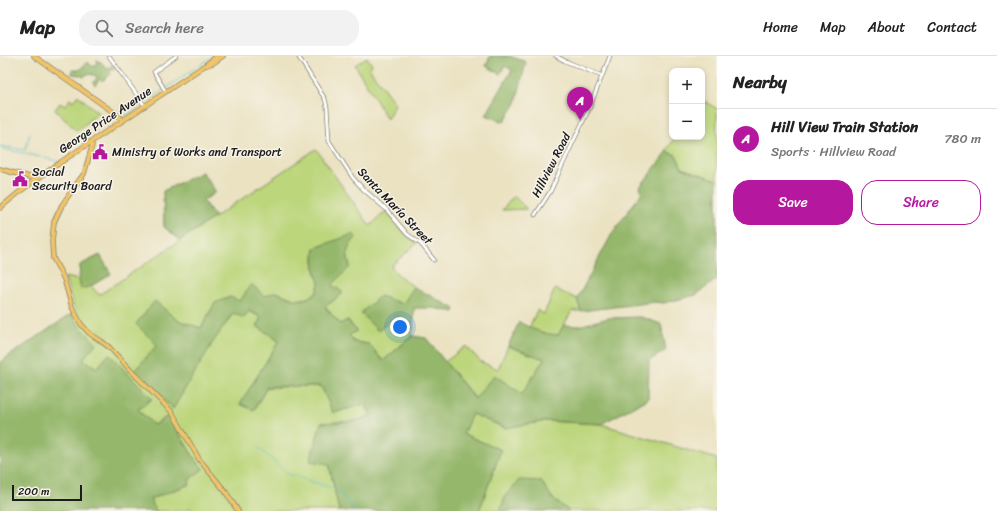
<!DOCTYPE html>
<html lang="en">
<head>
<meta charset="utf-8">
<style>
	:root { --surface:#fff; --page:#f2f2f2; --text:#222; --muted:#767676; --line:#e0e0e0; --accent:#b5179e }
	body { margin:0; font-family:Sriracha,sans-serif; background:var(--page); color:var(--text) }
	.controls { position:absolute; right:12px; top:12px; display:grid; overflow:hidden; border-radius:8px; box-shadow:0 2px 6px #0003 }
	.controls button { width:36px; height:36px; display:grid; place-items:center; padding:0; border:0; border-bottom:1px solid var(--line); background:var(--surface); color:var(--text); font:20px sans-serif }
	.scale { position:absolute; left:12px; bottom:10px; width:70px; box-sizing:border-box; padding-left:4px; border:2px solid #1c1c1c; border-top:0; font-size:11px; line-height:14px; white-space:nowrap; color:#1c1c1c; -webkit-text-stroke:3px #f7f3e8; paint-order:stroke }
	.you { position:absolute; left:400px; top:271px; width:14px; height:14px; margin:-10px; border:3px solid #fff; border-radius:50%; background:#1a73e8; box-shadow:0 0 0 6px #1a73e833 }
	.badge { display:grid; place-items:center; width:26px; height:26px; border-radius:50%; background:var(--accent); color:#fff; font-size:13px; font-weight:700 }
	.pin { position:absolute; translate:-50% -33px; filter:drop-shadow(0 1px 2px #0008) }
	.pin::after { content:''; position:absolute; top:21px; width:14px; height:12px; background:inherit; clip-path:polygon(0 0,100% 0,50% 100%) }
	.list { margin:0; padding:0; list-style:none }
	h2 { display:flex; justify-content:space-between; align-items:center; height:52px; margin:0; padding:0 16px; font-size:17px }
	h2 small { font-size:13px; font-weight:400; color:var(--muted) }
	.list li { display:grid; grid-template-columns:26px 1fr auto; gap:12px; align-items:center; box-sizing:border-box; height:60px; padding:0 16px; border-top:1px solid var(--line) }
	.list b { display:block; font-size:15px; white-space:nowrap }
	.list p { margin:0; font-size:13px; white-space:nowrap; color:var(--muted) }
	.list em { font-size:13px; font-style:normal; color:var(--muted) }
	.actions { display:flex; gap:8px; padding:12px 16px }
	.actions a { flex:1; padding:9px 0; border:1px solid var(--accent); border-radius:16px; text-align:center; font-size:14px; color:var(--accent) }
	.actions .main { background:var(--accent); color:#fff }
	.icon { flex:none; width:22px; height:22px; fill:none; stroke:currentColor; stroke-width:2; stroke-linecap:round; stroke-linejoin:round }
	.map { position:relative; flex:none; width:717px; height:455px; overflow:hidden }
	header { display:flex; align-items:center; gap:24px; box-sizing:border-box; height:56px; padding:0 20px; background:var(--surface); border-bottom:1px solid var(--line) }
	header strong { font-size:19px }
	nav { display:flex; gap:22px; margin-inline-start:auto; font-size:14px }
	.search { width:280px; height:36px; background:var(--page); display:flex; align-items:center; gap:10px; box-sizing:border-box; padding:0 14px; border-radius:16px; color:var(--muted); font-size:15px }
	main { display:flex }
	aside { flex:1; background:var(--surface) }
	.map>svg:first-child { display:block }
	.green { fill:#bcd67c; stroke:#6c794c }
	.forest { fill:#95b76c; stroke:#586a44 }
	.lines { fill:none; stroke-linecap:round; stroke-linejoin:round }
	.stream { stroke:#49b8c2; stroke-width:1 }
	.minor-casing { stroke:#837f6e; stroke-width:4.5 }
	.major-casing { stroke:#837f6e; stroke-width:5.5 }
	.minor { stroke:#fff; stroke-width:3 }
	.major { stroke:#f0c469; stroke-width:4 }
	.labels { text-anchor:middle; stroke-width:3; stroke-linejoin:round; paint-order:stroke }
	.street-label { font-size:12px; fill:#1c1c1c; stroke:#f7f3e8 }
	.poi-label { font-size:12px; fill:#1c1c1c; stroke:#f7f3e8; text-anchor:start }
</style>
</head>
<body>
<header>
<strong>Map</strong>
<div class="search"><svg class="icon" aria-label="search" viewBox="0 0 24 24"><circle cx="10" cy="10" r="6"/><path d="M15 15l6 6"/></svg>Search here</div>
<nav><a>Home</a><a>Map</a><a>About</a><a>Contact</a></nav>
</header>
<main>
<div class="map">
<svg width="717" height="455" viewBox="0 0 717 455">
	<rect width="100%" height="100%" fill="#f7f3e8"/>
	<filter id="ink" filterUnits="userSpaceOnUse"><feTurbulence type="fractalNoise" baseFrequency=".025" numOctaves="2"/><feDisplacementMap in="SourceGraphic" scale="8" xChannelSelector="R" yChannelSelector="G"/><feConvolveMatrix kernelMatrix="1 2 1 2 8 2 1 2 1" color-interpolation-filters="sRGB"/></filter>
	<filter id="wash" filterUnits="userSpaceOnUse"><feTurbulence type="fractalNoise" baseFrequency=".012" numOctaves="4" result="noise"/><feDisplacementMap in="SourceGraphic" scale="16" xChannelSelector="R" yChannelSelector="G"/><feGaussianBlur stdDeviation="0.9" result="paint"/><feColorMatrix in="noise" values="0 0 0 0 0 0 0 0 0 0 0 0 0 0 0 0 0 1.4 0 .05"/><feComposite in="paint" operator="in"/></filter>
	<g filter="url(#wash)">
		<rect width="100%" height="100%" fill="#eae2c1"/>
		<path class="green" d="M367 1 372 9 369 12 395 48 387 63 355 9Z
			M78 39 98 57 77 75 55 54 60 47 65 50 70 43 73 45Z
			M703 44 717 53V124L682 112 676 99 666 95 676 81H702V46Z
			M316 93 370 170 386 155 407 180 417 187 391 210 398 219 414 231 396 260 413 273 412 280 383 305 369 288 354 286 349 279 356 275 348 264 340 268 325 251 343 237 332 229 350 211C346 195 346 194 356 181L315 192 314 203 315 214 319 227 317 236 308 242 296 244 276 236C257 244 236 245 215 247L201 272 177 264 155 246 136 268 213 286 234 256 249 255 261 261 257 270 279 285 240 348 254 354 267 331 321 330 333 357 365 348 371 359 357 365 321 367 329 408 339 455H195L190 452 186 455H156L150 443 190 428 188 424 203 413 193 400 168 360 154 369 138 354 152 343 109 299 97 313 83 303 96 287 79 270 71 258 76 255 73 249 65 221 79 224 82 233 91 230 99 239Z
			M514 140 527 153 502 154Z
			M555 233 577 243 581 255H572L558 279 546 278 529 272 537 254 544 258Z
			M466 290 481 306 498 313 508 290 544 303 522 338 476 343 445 306Z
			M472 357 505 372 546 365 601 368 717 403V455H569L553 443 541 425 506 439 500 455H479L501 394 463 378Z"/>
		<path class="forest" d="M490 0H509L526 6 516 47 504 66 486 59 512 14 505 10 500 18 486 10Z
			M97 4 102 7 107 13 112 9 116 13 109 15 111 18 102 25 100 23 95 29 93 26 97 22 94 19 87 18 84 21 80 19 72 18V14H79L88 6 92 11 97 8Z
			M667 96 676 99 682 112 717 124V223L696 239 664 247 655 246 581 255 577 243 613 176 643 135 639 132Z
			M202 116 216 136 203 145 215 161 180 184 164 171 163 135Z
			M353 178 356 181C346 194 346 195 350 211L332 229 343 237 325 251 340 268 347 264 357 275 349 279 354 286 369 288 383 305 412 280 426 282 475 343 494 319 522 338 544 303 508 290 519 266C532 273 543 278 558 279L564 269 579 270 608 262 641 261 661 268 666 294 649 305 648 343 601 368 546 365 505 372 472 358 463 378 501 394 479 455H339L329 408 310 405 321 367 357 365 371 359 365 348 333 357 321 330 267 331 254 354 240 348 279 285 257 270 261 261 249 255 244 262 233 257 213 286 173 353 135 314 157 289 136 268 155 245 177 264 201 272 215 247 230 241 240 245 251 228 265 240 276 236 296 244 308 242 317 236 319 227 315 214 314 203 315 192Z
			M100 199 111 218 91 230 81 233 79 224 80 209Z
			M414 231 455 253 454 256 433 252H414L413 273 396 260 378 275 361 257 380 240 403 248Z
			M71 258 79 270 96 287 83 303 97 312 109 298 152 342 138 354 154 369 168 360 193 400 203 413 189 424 190 428 150 443 156 455H0V306Z
			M519 424 541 425 553 443 569 455H500L506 439Z"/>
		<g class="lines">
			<path class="stream" d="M166 32 213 0
				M146 46 163 34
				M124 61 142 49
				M0 90 25 94 30 77
				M0 92 58 105
				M257 390 288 418 338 434 355 455"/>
		</g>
	</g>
	<g filter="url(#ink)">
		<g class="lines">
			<g class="minor-casing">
				<path id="minor" d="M109 0 145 50
					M298 0 325 43 327 51 329 85 353 122 363 133 386 153 407 178 421 188 434 204
					M556 0 565 5 602 20
					M166 36 154 16 176 0
					M535 159 550 136 574 84 589 53 610 0"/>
			</g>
			<g class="major-casing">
				<path id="major" d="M34 0 119 60 123 65
					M207 9 213 7 223 0
					M90 86 92 89 91 94 84 118 80 123 62 149 54 166 52 185 53 202 64 223 72 251 81 268 89 277 101 285 110 292 136 320 172 356 199 403 225 435 238 455
					M0 113 33 122 34 125
					M0 152 23 133 61 106 204 10 217 0"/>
			</g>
			<use href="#minor" class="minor"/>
			<use href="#major" class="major"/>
		</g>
	</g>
	<defs>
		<g id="civic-bare" transform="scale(1.2)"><path d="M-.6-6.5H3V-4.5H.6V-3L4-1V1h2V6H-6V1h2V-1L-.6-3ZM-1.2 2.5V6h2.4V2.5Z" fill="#b5179e" stroke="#f7f3e8" stroke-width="2.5" paint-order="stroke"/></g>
	</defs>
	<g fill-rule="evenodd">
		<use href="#civic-bare" x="100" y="96"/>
		<use href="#civic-bare" x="20" y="123"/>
	</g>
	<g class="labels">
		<g class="street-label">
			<text transform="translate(105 64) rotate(-34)" y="4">George Price Avenue</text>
			<text transform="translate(551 109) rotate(-63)" y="4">Hillview Road</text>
			<text transform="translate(395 150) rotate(46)" y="4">Santa María Street</text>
		</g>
		<g class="poi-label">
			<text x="112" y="100">Ministry of Works and Transport</text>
			<text x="32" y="120">Social<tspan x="32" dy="14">Security Board</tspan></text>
		</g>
	</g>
</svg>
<div class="controls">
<button>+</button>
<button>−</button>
</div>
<div class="scale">200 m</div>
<div class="you"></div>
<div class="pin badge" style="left:580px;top:64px">A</div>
</div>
<aside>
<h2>Nearby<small></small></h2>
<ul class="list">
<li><span class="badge">A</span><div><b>Hill View Train Station</b><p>Sports · Hillview Road</p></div><em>780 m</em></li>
</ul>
<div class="actions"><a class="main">Save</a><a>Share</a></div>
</aside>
</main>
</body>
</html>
